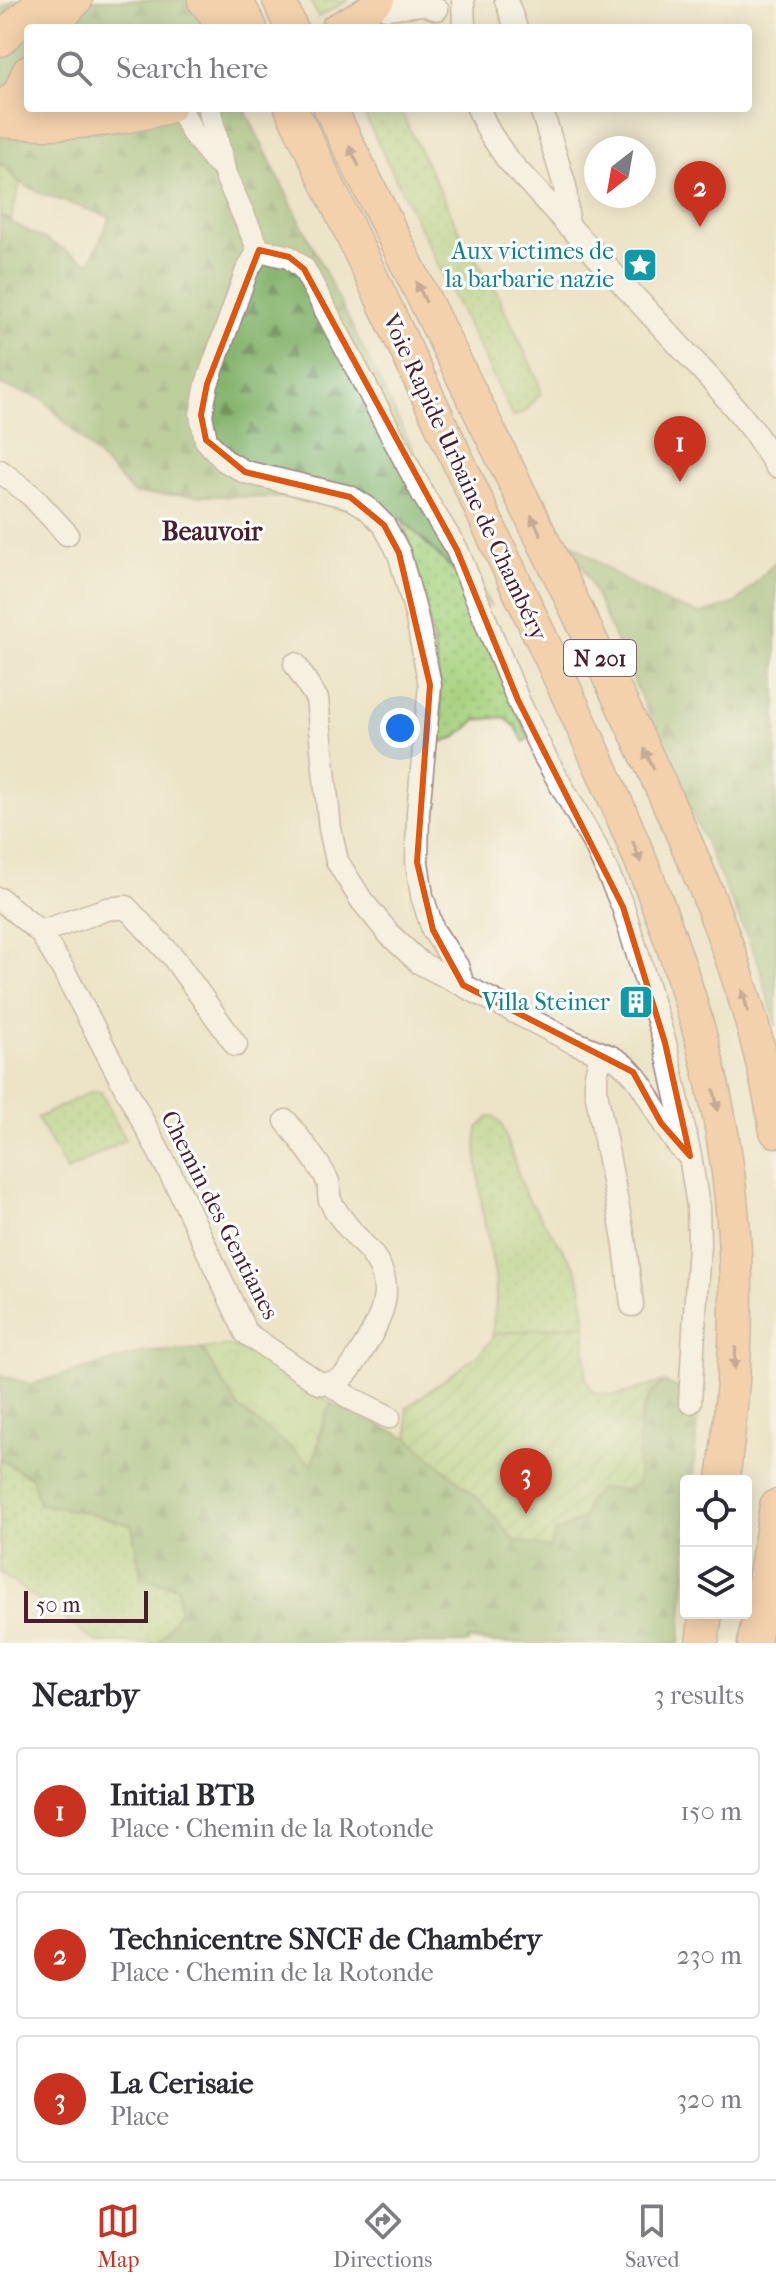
<!DOCTYPE html>
<html lang="en">
<head>
<meta charset="utf-8">
<style>
	:root { --surface:#fff; --page:#f2f2f3; --text:#2b2b33; --muted:#7c7c81; --line:#e1e1e2; --accent:#c8321e }
	body { margin:0; font-family:"IM FELL French Canon",serif; background:var(--page); color:var(--text) }
	.controls { position:absolute; right:24px; bottom:24px; display:grid; overflow:hidden; border-radius:8px; box-shadow:0 4px 20px #0003 }
	.controls button { width:72px; height:72px; display:grid; place-items:center; padding:0; border:0; border-bottom:2px solid var(--line); background:var(--surface); color:var(--text); font:40px sans-serif }
	.compass { position:absolute; left:584px; top:136px; width:72px; height:72px; border-radius:50%; background:var(--surface); box-shadow:0 4px 20px #0003; rotate:211deg }
	.scale { position:absolute; left:24px; bottom:20px; width:124px; box-sizing:border-box; padding-left:8px; border:4px solid #4a1f2b; border-top:0; font-size:22px; line-height:28px; white-space:nowrap; color:#4a1f2b; -webkit-text-stroke:6px #fff; paint-order:stroke }
	.you { position:absolute; left:400px; top:728px; width:28px; height:28px; margin:-20px; border:6px solid #fff; border-radius:50%; background:#1a73e8; box-shadow:0 0 0 12px #1a73e833 }
	.badge { display:grid; place-items:center; width:52px; height:52px; border-radius:50%; background:var(--accent); color:#fff; font-size:26px; font-weight:700 }
	.pin { position:absolute; translate:-50% -66px; filter:drop-shadow(0 2px 4px #0008) }
	.pin::after { content:''; position:absolute; top:42px; width:28px; height:24px; background:inherit; clip-path:polygon(0 0,100% 0,50% 100%) }
	.list { margin:0; padding:0; list-style:none }
	h2 { display:flex; justify-content:space-between; align-items:center; height:104px; margin:0; padding:0 32px; font-size:34px }
	h2 small { font-size:26px; font-weight:400; color:var(--muted) }
	.list li { display:grid; grid-template-columns:52px 1fr auto; gap:24px; align-items:center; box-sizing:border-box; height:128px; margin:0 16px 16px; padding:0 16px; border:2px solid var(--line); border-radius:8px }
	.list b { display:block; font-size:30px; white-space:nowrap }
	.list p { margin:0; font-size:26px; white-space:nowrap; color:var(--muted) }
	.list em { font-size:26px; font-style:normal; color:var(--muted) }
	.icon { flex:none; width:44px; height:44px; fill:none; stroke:currentColor; stroke-width:2; stroke-linecap:round; stroke-linejoin:round }
	.map { position:relative; flex:none; width:776px; height:1643px; overflow:hidden }
	.search { position:absolute; background:var(--surface); box-shadow:0 4px 20px #0003; left:24px; right:24px; top:24px; height:88px; display:flex; align-items:center; gap:20px; box-sizing:border-box; padding:0 28px; border-radius:8px; color:var(--muted); font-size:30px }
	.sheet { height:536px; background:var(--surface) }
	nav { display:flex; justify-content:space-around; align-items:center; box-sizing:border-box; height:112px; border-top:2px solid var(--line); background:var(--surface); font-size:22px; color:var(--muted) }
	nav a { display:grid; justify-items:center; gap:4px }
	nav .on { color:var(--accent) }
	.map>svg:first-child { display:block }
	.grass { fill:url(#grass-dots); stroke:#787854; stroke-width:2 }
	.forest { fill:url(#forest-firs); stroke:#67694c; stroke-width:2 }
	.park { fill:url(#park-crowns); stroke:#787854; stroke-width:2 }
	.garden { fill:url(#garden-furrows); stroke:#787854; stroke-width:2 }
	.lines { fill:none; stroke-linecap:round; stroke-linejoin:round }
	.minor-casing { stroke:#9c8279; stroke-width:25 }
	.major-casing { stroke:#9c8279; stroke-width:31 }
	.highway-casing { stroke:#9c8279; stroke-width:35 }
	.minor { stroke:#fff; stroke-width:22 }
	.major { stroke:#fbbb8d; stroke-width:28 }
	.highway { stroke:#fbbb8d; stroke-width:32 }
	.oneway { fill:#9a6557 }
	.marked { fill:none; stroke:#e0560e; stroke-width:6; stroke-linejoin:round }
	.labels { text-anchor:middle; stroke-width:6; stroke-linejoin:round; paint-order:stroke }
	.shield { fill:#fff; stroke:#80626b; stroke-width:2 }
	.shield-label { font-size:22px; font-weight:bold; fill:#4a1f2b }
	.culture-label { font-size:24px; fill:#0d838f; stroke:#fff; text-anchor:end }
	.street-label { font-size:24px; fill:#4a1f2b; stroke:#fff }
	.neighbourhood-label { font-size:26px; font-weight:bold; fill:#4a1f2b; stroke:#fff }
</style>
</head>
<body>
<div class="map">
<svg width="776" height="1643" viewBox="0 0 776 1643">
	<defs>
		<pattern id="grass-dots" width="8" height="8" patternUnits="userSpaceOnUse" patternTransform="scale(2)"><rect width="8" height="8" fill="#a6d17d"/><path d="M2 2h.1M6 6h.1" fill="none" stroke="#90b36c" stroke-width="1.8" stroke-linecap="round"/></pattern>
		<pattern id="forest-firs" width="22" height="20" patternUnits="userSpaceOnUse" patternTransform="scale(2)"><rect width="22" height="20" fill="#84b36c"/><path d="M5 1l3.5 6h-7zM16 11l3.5 6h-7z" fill="#6e9159"/></pattern>
		<pattern id="park-crowns" width="20" height="18" patternUnits="userSpaceOnUse" patternTransform="scale(2)"><rect width="20" height="18" fill="#a6d17d"/><path d="M2 6a3 3 0 1 1 6 0M12 15a3 3 0 1 1 6 0" fill="none" stroke="#90b36c"/></pattern>
		<pattern id="garden-furrows" width="10" height="10" patternUnits="userSpaceOnUse" patternTransform="scale(2)"><rect width="10" height="10" fill="#a6d17d"/><path d="M-1 1l2-2M0 10L10 0M9 11l2-2" fill="none" stroke="#90b36c"/></pattern>
	</defs>
	<rect width="100%" height="100%" fill="#fff"/>
	<filter id="ink" filterUnits="userSpaceOnUse"><feTurbulence type="fractalNoise" baseFrequency=".0125" numOctaves="2"/><feDisplacementMap in="SourceGraphic" scale="16" xChannelSelector="R" yChannelSelector="G"/><feConvolveMatrix kernelMatrix="1 2 1 2 8 2 1 2 1" color-interpolation-filters="sRGB"/></filter>
	<filter id="wash" filterUnits="userSpaceOnUse"><feTurbulence type="fractalNoise" baseFrequency=".006" numOctaves="4" result="noise"/><feDisplacementMap in="SourceGraphic" scale="32" xChannelSelector="R" yChannelSelector="G"/><feGaussianBlur stdDeviation="1.8" result="paint"/><feColorMatrix in="noise" values="0 0 0 0 0 0 0 0 0 0 0 0 0 0 0 0 0 1.4 0 .05"/><feComposite in="paint" operator="in"/></filter>
	<g filter="url(#wash)">
		<rect width="100%" height="100%" fill="#ede4c7"/>
		<path class="grass" d="M310 0H349L318 17Z
			M361 108H399L465 242 497 293 538 380 541 393 525 412 513 417Z
			M0 162 20 183 11 220 0 216Z
			M402 519 459 576 529 738 524 742 516 727 504 717 476 720 457 737 441 742C444 666 423 591 402 519Z
			M90 1092H101L125 1140 67 1171 37 1118Z
			M489 1117H494L502 1125 525 1194 575 1267 581 1285 586 1324 497 1334 492 1338 496 1298 495 1275 482 1210 476 1144 478 1128Z
			M0 1459 88 1513 132 1525 141 1578 178 1587 179 1612 158 1643H98L0 1573Z"/>
		<path class="forest" d="M14 0H209L216 28H28V101L0 98V9Z
			M191 108H244L491 607 402 519 290 498 134 494 43 399 0 385V216L90 263 110 217 42 194 20 183 0 162V130Z
			M573 544 624 580 669 604 701 614 736 603 776 561V1027L759 964Z
			M202 1349 240 1409 312 1464 330 1403 409 1438 481 1501 514 1540 555 1532 583 1519 588 1501 599 1489H627C630 1484 636 1478 637 1472 639 1467 636 1459 637 1453 639 1429 642 1394 665 1382L679 1388 698 1409 693 1481H686V1566L680 1643H494L469 1639 468 1643H158L179 1612 178 1587 141 1578 132 1525 88 1513 39 1504 32 1478 0 1459V1375L31 1384 145 1352Z"/>
		<path class="park" d="M227 1346C266 1351 297 1384 331 1403L320 1431 313 1465 240 1409 202 1349Z"/>
		<path class="garden" d="M586 1324V1379L593 1392C623 1401 635 1387 665 1382 632 1399 639 1452 638 1483L627 1489H599L588 1501 583 1519 555 1532 550 1548 514 1540 481 1501 409 1438 406 1408 479 1354 497 1334Z"/>
	</g>
	<g filter="url(#ink)">
		<g class="lines">
			<g class="minor-casing">
				<path id="minor" d="M463 0 464 28
					M506 0 516 28
					M386 8 423 4 437 9
					M180 108 192 132 217 163
					M209 108 225 174 259 250
					M478 108 489 132 507 159 715 384 753 430 776 466
					M541 108 565 186 568 226
					M259 250 289 257 304 269 425 498 457 550 518 700 544 755 597 849 623 907 665 1043 690 1156 698 1206 699 1243 690 1402
					M259 250 246 273 207 384 201 415 206 440 224 460 245 472 350 497 366 507 384 525 399 553 416 614 430 685 418 812 417 862 422 896 433 930 457 966 463 985
					M0 471 32 496 67 534
					M295 664 317 699 330 829 337 861 362 901 390 935 420 963 573 1042 601 1053
					M0 899 40 932 64 971 180 1192 246 1333 319 1383C341 1386 349 1372 360 1354 383 1316 401 1282 363 1244 352 1232 337 1216 330 1200 328 1194 330 1187 328 1182 322 1166 297 1136 286 1121
					M40 932 107 909 126 907 173 957 236 1045
					M632 1305 625 1245 596 1091V1075L601 1053C649 1067 653 1125 689 1156
					M330 1384 350 1398 389 1417"/>
			</g>
			<g class="major-casing">
				<path id="major" d="M335 28 363 13 380 0
					M0 123C57 128 115 124 171 108"/>
			</g>
			<g class="highway-casing">
				<path id="highway" d="M204 0 226 28
					M236 0 251 28
					M279 0 291 28
					M55 28 59 18 76 0
					M0 40 43 0
					M9 103 20 92 28 72
					M291 108C367 265 440 423 514 580 602 770 701 962 728 1173 742 1276 736 1378 723 1481
					M330 108C417 286 506 462 591 640 667 798 748 956 776 1131
					M702 1643 706 1613
					M754 1643 776 1506"/>
			</g>
			<use href="#minor" class="minor"/>
			<use href="#major" class="major"/>
			<use href="#highway" class="highway"/>
		</g>
		<defs><path id="oneway-solid" d="M-6-.8H1V-3.2L6.5 0L1 3.2V.8H-6Z" transform="scale(2)"/></defs>
		<g class="oneway">
			<use href="#oneway-solid" transform="translate(354 156) rotate(-116)"/>
			<use href="#oneway-solid" transform="translate(421 292) rotate(-116)"/>
			<use href="#oneway-solid" transform="translate(536 525) rotate(-116)"/>
			<use href="#oneway-solid" transform="translate(649 759) rotate(-115)"/>
			<use href="#oneway-solid" transform="translate(637 852) rotate(68)"/>
			<use href="#oneway-solid" transform="translate(745 1001) rotate(-106)"/>
			<use href="#oneway-solid" transform="translate(716 1100) rotate(78)"/>
			<use href="#oneway-solid" transform="translate(735 1358) rotate(94)"/>
		</g>
	</g>
	<path d="M0 0H776V1643H0ZM259 250 289 257 304 269 457 550 518 700 623 907 665 1043 690 1156 661 1123 633 1072 463 985 433 930 417 862 430 685 399 553 384 525 350 497 245 472 206 440 201 415 207 384Z" fill="#ede4c7" fill-opacity=".55" fill-rule="evenodd"/>
	<path class="marked" d="M259 250 289 257 304 269 457 550 518 700 623 907 665 1043 690 1156 661 1123 633 1072 463 985 433 930 417 862 430 685 399 553 384 525 350 497 245 472 206 440 201 415 207 384Z"/>
	<defs>
		<g id="sight-square" transform="scale(1.8)"><rect x="-9" y="-9" width="18" height="18" rx="4" fill="#0f9aa8" stroke="#fff"/><path d="M0-6L1.8-2.2L6-1.7L2.9 1.2L3.7 5.4L0 3.3L-3.7 5.4L-2.9 1.2L-6-1.7L-1.8-2.2Z" fill="#fff"/></g>
		<g id="building-square" transform="scale(1.8)"><rect x="-9" y="-9" width="18" height="18" rx="4" fill="#0f9aa8" stroke="#fff"/><path d="M-4-6H4V6H1V3H-1V6H-4ZM-2.5-4.3h1.7v1.8h-1.7ZM.8-4.3h1.7v1.8H.8ZM-2.5-1h1.7V.8h-1.7ZM.8-1h1.7V.8H.8Z" fill="#fff"/></g>
	</defs>
	<g fill-rule="evenodd">
		<use href="#sight-square" x="640" y="265"/>
		<use href="#building-square" x="636" y="1002"/>
	</g>
	<g class="labels">
		<rect class="shield" x="564" y="640" width="72" height="36" rx="6"/>
		<g class="shield-label">
			<text x="600" y="666">N 201</text>
		</g>
		<g class="culture-label">
			<text x="614" y="259">Aux victimes de<tspan x="614" dy="28">la barbarie nazie</tspan></text>
			<text x="610" y="1010">Villa Steiner</text>
		</g>
		<g class="street-label">
			<text transform="translate(465 477) rotate(65)" y="8">Voie Rapide Urbaine de Chambéry</text>
			<text transform="translate(220 1215) rotate(63)" y="8">Chemin des Gentianes</text>
		</g>
		<g class="neighbourhood-label">
			<text x="212" y="540">Beauvoir</text>
		</g>
	</g>
</svg>
<div class="controls">
<button><svg class="icon" aria-label="locate" viewBox="0 0 24 24"><circle cx="12" cy="12" r="6"/><path d="M12 2v4M12 18v4M2 12h4M18 12h4"/></svg></button>
<button><svg class="icon" aria-label="layers" viewBox="0 0 24 24"><path d="M12 4l9 5-9 5-9-5zM3 14l9 5 9-5"/></svg></button>
</div>
<svg class="compass" viewBox="-18 -18 36 36"><path d="M0-13l5 13h-10z" fill="#e53935"/><path d="M0 13l5-13h-10z" fill="#7c7c81"/></svg>
<div class="scale">50 m</div>
<div class="you"></div>
<div class="pin badge" style="left:680px;top:482px">1</div>
<div class="pin badge" style="left:700px;top:227px">2</div>
<div class="pin badge" style="left:526px;top:1514px">3</div>
<div class="search"><svg class="icon" aria-label="search" viewBox="0 0 24 24"><circle cx="10" cy="10" r="6"/><path d="M15 15l6 6"/></svg>Search here</div>
</div>
<section class="sheet">
<h2>Nearby<small>3 results</small></h2>
<ul class="list">
<li><span class="badge">1</span><div><b>Initial BTB</b><p>Place · Chemin de la Rotonde</p></div><em>150 m</em></li>
<li><span class="badge">2</span><div><b>Technicentre SNCF de Chambéry</b><p>Place · Chemin de la Rotonde</p></div><em>230 m</em></li>
<li><span class="badge">3</span><div><b>La Cerisaie</b><p>Place</p></div><em>320 m</em></li>
</ul>
</section>
<nav>
<a class="on"><svg class="icon" aria-label="map" viewBox="0 0 24 24"><path d="M3 6l6-2 6 2 6-2v14l-6 2-6-2-6 2zM9 4v14M15 6v14"/></svg>Map</a>
<a><svg class="icon" aria-label="directions" viewBox="0 0 24 24"><path d="M12 3l9 9-9 9-9-9zM9 14v-3h6M13 9l2 2-2 2"/></svg>Directions</a>
<a><svg class="icon" aria-label="saved" viewBox="0 0 24 24"><path d="M7 4h10v16l-5-4-5 4z"/></svg>Saved</a>
</nav>
</body>
</html>
